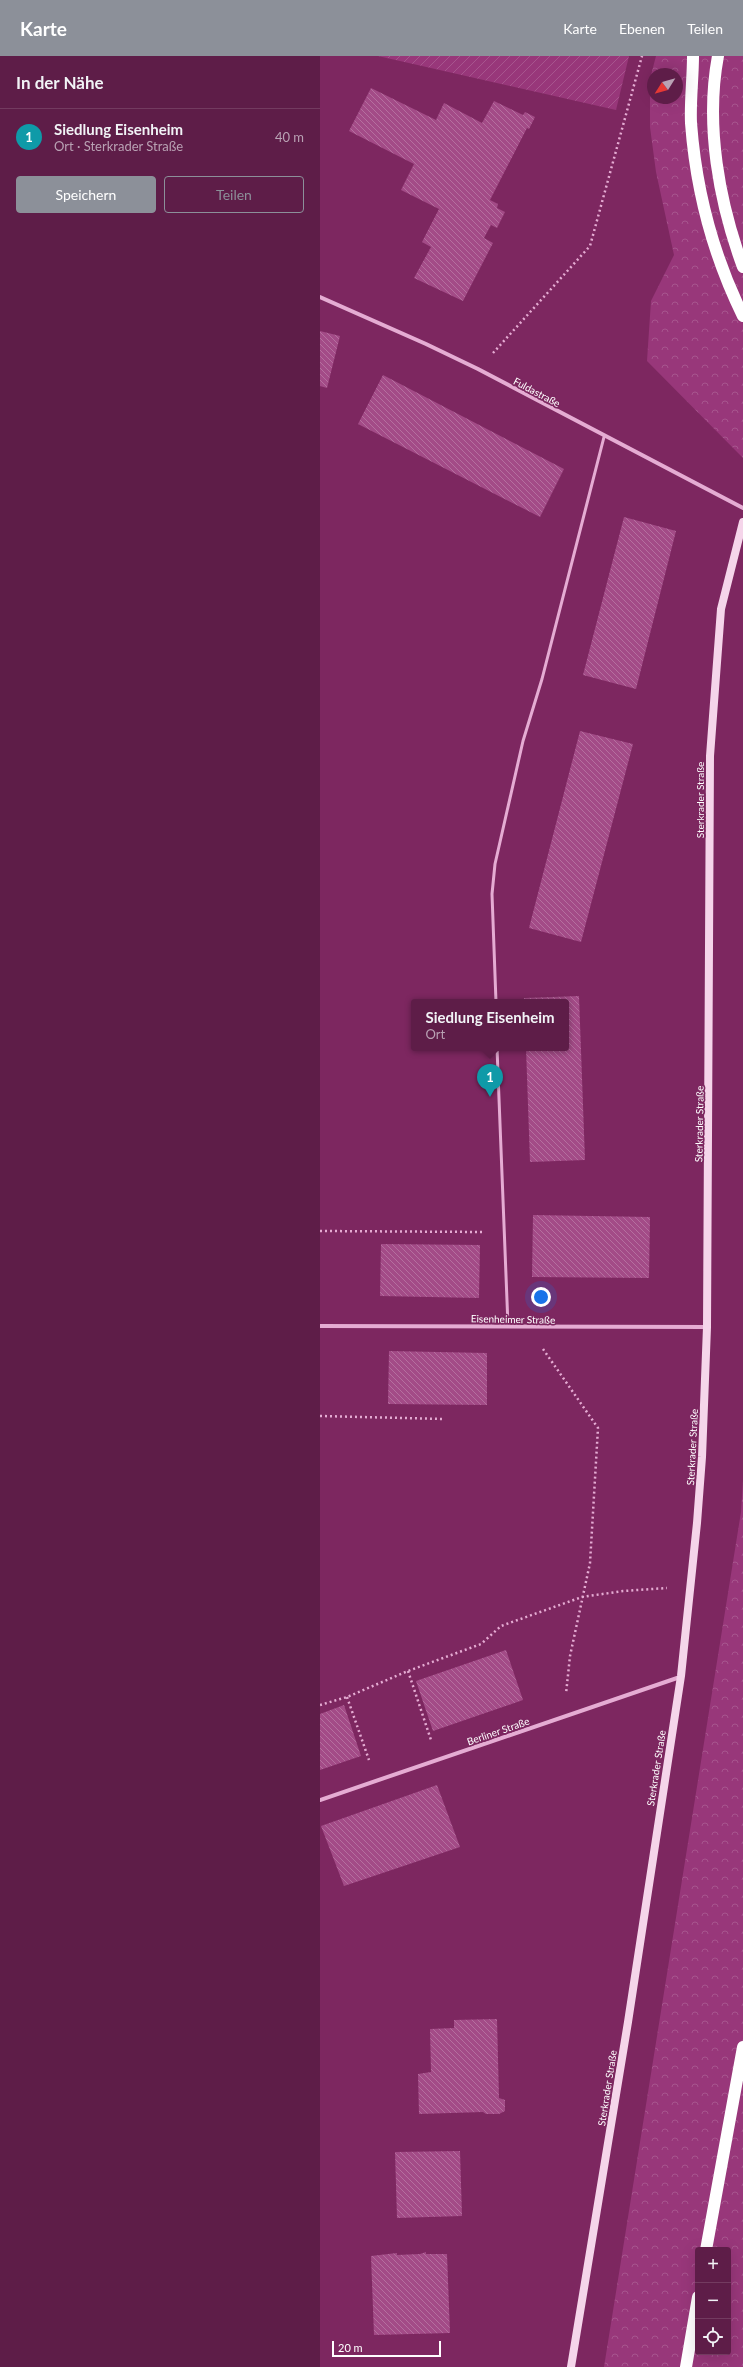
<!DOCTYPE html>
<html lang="de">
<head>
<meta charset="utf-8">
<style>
	:root { --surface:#5e1d48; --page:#64264f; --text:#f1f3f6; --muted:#b9a2b4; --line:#733b60; --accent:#8c9099 }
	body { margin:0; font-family:Lato,sans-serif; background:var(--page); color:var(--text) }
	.controls { position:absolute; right:12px; bottom:12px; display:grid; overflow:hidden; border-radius:4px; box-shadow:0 4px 16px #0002 }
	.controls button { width:36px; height:36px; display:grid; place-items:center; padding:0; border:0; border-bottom:1px solid var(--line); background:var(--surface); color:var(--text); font:20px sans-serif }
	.compass { position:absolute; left:327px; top:12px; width:36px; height:36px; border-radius:50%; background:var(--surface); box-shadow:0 4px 16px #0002; rotate:233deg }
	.scale { position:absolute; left:12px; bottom:10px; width:109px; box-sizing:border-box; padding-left:4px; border:2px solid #fff; border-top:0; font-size:11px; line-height:14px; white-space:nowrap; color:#fff; -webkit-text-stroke:3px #7d2760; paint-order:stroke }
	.you { position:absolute; left:221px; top:1241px; width:14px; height:14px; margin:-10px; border:3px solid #fff; border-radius:50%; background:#1a73e8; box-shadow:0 0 0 6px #1a73e833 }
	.badge { display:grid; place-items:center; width:26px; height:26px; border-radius:50%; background:var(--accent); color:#fff; font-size:13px; font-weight:700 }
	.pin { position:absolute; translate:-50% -33px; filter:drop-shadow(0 1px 2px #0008) }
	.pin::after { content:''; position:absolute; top:21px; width:14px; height:12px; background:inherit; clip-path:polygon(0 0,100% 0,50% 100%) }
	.popup { position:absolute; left:91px; top:943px; width:158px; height:52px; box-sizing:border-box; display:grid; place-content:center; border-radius:4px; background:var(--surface); filter:drop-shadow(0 1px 3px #0005); font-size:13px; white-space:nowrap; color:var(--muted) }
	.popup b { font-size:15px; color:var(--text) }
	.popup::after { content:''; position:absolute; left:50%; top:100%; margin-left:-8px; border:8px solid transparent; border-top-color:var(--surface) }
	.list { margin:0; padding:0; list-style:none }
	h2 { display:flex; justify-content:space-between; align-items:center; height:52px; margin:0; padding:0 16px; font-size:17px }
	h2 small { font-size:13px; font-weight:400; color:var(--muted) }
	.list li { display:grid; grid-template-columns:26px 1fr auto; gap:12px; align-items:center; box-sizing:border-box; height:56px; padding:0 16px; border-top:1px solid var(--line) }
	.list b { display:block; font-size:15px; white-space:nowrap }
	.list p { margin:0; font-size:13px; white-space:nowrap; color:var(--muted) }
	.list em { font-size:13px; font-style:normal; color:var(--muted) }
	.actions { display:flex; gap:8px; padding:12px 16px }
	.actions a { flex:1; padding:9px 0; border:1px solid var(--accent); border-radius:4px; text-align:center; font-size:14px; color:var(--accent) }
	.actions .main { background:var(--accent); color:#fff }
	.icon { flex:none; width:22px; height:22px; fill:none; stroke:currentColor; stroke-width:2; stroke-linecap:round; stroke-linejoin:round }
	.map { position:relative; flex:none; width:423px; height:2311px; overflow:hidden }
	header { display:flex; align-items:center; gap:24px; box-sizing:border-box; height:56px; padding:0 20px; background:var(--accent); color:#fff }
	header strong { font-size:19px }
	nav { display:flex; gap:22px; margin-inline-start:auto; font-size:14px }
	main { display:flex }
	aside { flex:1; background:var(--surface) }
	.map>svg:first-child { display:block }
	.forest { fill:url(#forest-crowns); fill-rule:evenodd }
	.garden { fill:url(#garden-furrows) }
	.building { fill:url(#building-back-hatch) }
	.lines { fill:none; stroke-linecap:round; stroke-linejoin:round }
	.path { stroke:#e5acd3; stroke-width:2.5; stroke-dasharray:2 3; stroke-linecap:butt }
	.lane { stroke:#e5acd3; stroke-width:3 }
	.street { stroke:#e5acd3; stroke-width:4 }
	.secondary { stroke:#f5d5ea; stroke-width:8 }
	.highway { stroke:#fff; stroke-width:12 }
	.labels { text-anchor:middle; stroke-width:3.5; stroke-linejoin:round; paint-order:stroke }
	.street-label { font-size:10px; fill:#fff; stroke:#7d2760 }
</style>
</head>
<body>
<header>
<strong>Karte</strong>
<nav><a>Karte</a><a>Ebenen</a><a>Teilen</a></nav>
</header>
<main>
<aside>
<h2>In der Nähe<small></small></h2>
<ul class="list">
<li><span class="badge" style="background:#0f9aa8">1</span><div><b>Siedlung Eisenheim</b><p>Ort · Sterkrader Straße</p></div><em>40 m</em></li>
</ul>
<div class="actions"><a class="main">Speichern</a><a>Teilen</a></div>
</aside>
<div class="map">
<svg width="423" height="2311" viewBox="0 0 423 2311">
	<defs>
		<pattern id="forest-crowns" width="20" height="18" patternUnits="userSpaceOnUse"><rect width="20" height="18" fill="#98377a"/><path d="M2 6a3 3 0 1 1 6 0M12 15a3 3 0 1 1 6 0" fill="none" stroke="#a7558e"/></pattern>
		<pattern id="garden-furrows" width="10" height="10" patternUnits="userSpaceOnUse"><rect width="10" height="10" fill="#98377a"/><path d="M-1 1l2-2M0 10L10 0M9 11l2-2" fill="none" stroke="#a7558e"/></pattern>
		<pattern id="building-back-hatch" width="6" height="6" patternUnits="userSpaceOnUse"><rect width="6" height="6" fill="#a34b87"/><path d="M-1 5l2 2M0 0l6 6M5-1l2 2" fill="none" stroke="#b56f9f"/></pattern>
	</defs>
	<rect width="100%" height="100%" fill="#7d2760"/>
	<path class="forest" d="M336 0H423V402L327 305 331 245 354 199 336 116 330 71V23ZM333 18H357V42H333Z
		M423 1425V2311H284L421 1456ZM378 2194H408V2296H378Z"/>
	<path class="garden" d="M58 0H309L296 54Z"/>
	<path class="building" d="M51 32 116 64 124 47 162 67 174 45 203 59 205 56 215 61 209 73 207 72 170 144 178 148 177 152 185 156 177 172 171 169 164 182 173 187 143 245 94 222 111 191 102 186 119 153 81 134 94 108 29 75Z
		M0 275 20 280 7 332 0 330Z
		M63 319 244 413 220 461 38 368Z
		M304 461 356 475 316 633 263 619Z
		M260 675 313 688 261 886 209 872Z
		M259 940 265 1104 210 1106 206 992H246V946H205L204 942Z
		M213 1159 330 1161 329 1222 212 1221Z
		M61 1188 160 1189 159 1242 60 1240Z
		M69 1295 167 1297V1349L68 1348Z
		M186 1594 203 1644 113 1675 96 1625Z
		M24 1649 41 1700 0 1714V1658Z
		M117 1729 140 1791 24 1830 1 1770Z
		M177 1963 179 2042 185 2044V2055L179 2058H166L163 2056 99 2058 98 2018 111 2016 110 1973 134 1972V1964Z
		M140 2095 142 2160 77 2162 75 2096Z
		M106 2196V2198H127L130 2277 54 2279 51 2200 77 2197V2199L100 2198Z"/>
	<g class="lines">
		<path class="path" d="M173 297 270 190 322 0
			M0 1175 163 1176
			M223 1293 278 1372 270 1507 250 1600 246 1638
			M0 1360 124 1363
			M88 1615 111 1684
			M27 1641 49 1704
			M0 1649 27 1641 88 1615 161 1588 181 1570 262 1541 303 1535 347 1532"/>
		<path class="lane" d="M176 946 172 838 175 808 203 685 222 623 284 381
			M177 992 188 1270"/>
		<path class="street" d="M0 241 106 288 158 313 423 452
			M0 1270 387 1271
			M0 1744 360 1621"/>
		<path class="secondary" d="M251 2311 308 1966 361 1620 377 1467 382 1401 387 1271 390 700 401 553 423 466"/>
		<path class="highway" d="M373 0C373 22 370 45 371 67 376 134 393 199 423 260
			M398 0C385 69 399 146 423 211
			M386 2194 423 1991
			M366 2311 378 2241"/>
	</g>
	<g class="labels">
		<g class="street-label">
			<text transform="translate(217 336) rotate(28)" y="4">Fuldastraße</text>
			<text transform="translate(380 744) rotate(-90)" y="4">Sterkrader Straße</text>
			<text transform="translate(379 1068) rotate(-89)" y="4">Sterkrader Straße</text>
			<text transform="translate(193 1263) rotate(1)" y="4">Eisenheimer Straße</text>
			<text transform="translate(372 1391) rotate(-87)" y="4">Sterkrader Straße</text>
			<text transform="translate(178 1675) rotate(-19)" y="4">Berliner Straße</text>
			<text transform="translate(336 1712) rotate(-81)" y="4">Sterkrader Straße</text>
			<text transform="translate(287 2032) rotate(-81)" y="4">Sterkrader Straße</text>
		</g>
	</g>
</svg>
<div class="controls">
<button>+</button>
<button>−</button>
<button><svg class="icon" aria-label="locate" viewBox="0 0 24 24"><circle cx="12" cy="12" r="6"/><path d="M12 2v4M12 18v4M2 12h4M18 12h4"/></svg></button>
</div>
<svg class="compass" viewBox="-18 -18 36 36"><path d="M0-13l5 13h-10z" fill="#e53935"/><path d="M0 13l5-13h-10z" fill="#b9a2b4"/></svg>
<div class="scale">20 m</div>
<div class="you"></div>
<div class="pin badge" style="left:170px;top:1041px;background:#0f9aa8">1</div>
<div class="popup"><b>Siedlung Eisenheim</b>Ort</div>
</div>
</main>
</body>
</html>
